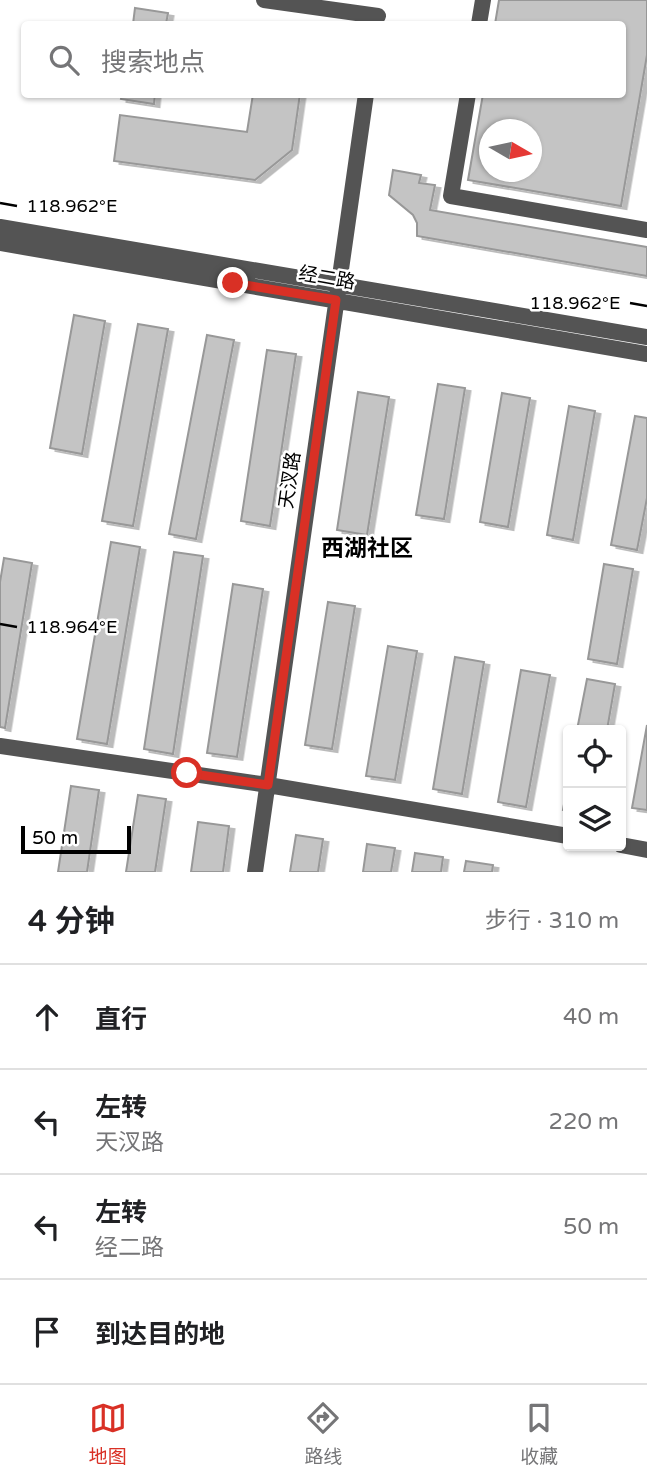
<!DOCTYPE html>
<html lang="zh">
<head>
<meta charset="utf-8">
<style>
	:root { --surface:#fff; --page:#f6f6f6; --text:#202124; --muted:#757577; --line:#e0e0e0; --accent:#d93025 }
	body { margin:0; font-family:"Varela Round","Noto Sans SC",sans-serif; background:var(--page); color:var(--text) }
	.controls { position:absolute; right:21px; bottom:21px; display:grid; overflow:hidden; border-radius:7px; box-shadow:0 2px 5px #0004 }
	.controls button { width:63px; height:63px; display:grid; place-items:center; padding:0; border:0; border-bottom:2px solid var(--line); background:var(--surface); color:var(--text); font:35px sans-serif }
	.compass { position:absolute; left:479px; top:119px; width:63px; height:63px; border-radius:50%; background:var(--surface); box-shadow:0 2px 5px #0004; rotate:99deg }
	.scale { position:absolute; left:21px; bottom:18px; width:110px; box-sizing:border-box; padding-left:7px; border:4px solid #000; border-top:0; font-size:19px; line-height:24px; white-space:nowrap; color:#000; -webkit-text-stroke:5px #fff; paint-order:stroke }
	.stop { position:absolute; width:21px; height:21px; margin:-16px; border:5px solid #d93025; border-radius:50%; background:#fff }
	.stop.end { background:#d93025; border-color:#fff; box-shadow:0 2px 7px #0008 }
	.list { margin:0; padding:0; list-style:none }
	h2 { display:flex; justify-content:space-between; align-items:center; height:91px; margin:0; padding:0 28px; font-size:30px }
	h2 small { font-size:23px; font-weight:400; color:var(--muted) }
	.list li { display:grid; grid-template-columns:46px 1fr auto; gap:21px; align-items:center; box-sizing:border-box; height:105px; padding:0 28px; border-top:2px solid var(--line) }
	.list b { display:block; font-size:26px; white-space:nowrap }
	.list p { margin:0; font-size:23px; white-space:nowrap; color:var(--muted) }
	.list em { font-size:23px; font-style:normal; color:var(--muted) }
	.icon { flex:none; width:38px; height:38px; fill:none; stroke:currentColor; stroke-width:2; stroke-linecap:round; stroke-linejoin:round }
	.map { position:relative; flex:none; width:647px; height:872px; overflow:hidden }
	.search { position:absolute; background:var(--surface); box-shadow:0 2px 5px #0004; left:21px; right:21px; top:21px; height:77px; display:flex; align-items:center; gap:18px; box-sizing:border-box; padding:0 24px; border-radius:7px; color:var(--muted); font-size:26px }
	.sheet { height:511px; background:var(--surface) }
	nav { display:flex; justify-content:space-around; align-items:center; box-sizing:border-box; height:98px; border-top:2px solid var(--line); background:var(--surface); font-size:19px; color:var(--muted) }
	nav a { display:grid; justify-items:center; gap:4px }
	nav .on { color:var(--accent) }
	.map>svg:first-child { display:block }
	.building { fill:#c4c4c4; stroke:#989898; stroke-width:2; fill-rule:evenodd; filter:url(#shadow) }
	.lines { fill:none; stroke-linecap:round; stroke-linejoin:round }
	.minor { stroke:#545454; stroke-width:16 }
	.route { stroke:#d93025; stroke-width:9 }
	.ticks { fill:none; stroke:#000; stroke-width:2.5 }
	.labels { text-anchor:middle; stroke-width:5; stroke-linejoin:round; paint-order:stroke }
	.street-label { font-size:19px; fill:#000; stroke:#fff }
	.quarter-label { font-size:23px; font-weight:bold; fill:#000; stroke:#fff }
	.ticks-label { font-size:18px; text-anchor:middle; fill:#000; stroke:#fff; stroke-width:5; stroke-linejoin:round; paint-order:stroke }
</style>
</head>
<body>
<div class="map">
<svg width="647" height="872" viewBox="0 0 647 872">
	<defs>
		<filter id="shadow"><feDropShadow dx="5.5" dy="3" stdDeviation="0" flood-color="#0004"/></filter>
	</defs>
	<rect width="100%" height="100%" fill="#fff"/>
	<path class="building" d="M499 0H647V55L621 206 468 180 483 94H622V24H495ZM490 130H532V172H490Z
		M135 8 168 13 166 24H133Z
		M122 94H155L154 104 121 99Z
		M253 94H300L292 150 255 180 114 161 120 115 247 132Z
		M393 170 421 175 419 183 435 185 430 210 647 247V276L417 236V223L413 215 389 195Z
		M74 315 105 321 82 454 50 448Z
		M138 324 168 329 133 526 102 521Z
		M207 335 234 340 196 539 169 534Z
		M267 350 296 354 270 526 241 521Z
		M438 384 465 388 444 519 416 515Z
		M358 392 389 397 367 535 337 530Z
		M502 393 530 398 508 527 480 522Z
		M569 406 595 411 573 540 547 535Z
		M635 416 647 418V498L637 550 611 545Z
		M111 542 140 547 107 744 77 739Z
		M174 552 203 556 173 754 144 749Z
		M4 558 32 563 5 728 0 727V582Z
		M604 564 633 569 617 664 588 659Z
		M233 584 263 589 237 757 207 753Z
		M328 602 355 606 332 749 305 745Z
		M388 646 417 651 395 780 366 776Z
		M455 657 484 662 462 794 433 789Z
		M521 670 550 675 526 807 498 802Z
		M587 679 615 684 607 730H577Z
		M647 725V810L632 808Z
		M568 781V811L563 810Z
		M71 786 99 790 87 872H58Z
		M138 795 166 799 155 872H126Z
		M198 822 229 826 223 872H191Z
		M296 835 323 839 318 872H290Z
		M367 844 395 848 391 872H363Z
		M415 853 443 857 441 872H412Z
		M466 861 493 865 492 872H464Z"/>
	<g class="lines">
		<path class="minor" d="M264 0 378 16
			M479 24 483 0
			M468 94 451 196 647 230
			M0 227 647 337
			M0 243 647 354
			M0 746 268 785 568 836
			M621 845 647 850
			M255 872 366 94"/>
	</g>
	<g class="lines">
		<path class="route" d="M187 773 268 785 336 300 233 283"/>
	</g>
	<path class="ticks" d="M0 203 17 206M630 303 647 306M0 624 17 627"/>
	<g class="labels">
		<g class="street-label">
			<text transform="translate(327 277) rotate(10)" y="7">经二路</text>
			<text transform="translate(289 480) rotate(-82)" y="7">天汊路</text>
		</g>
		<g class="quarter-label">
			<text x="367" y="556">西湖社区</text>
		</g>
	</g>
	<g class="ticks-label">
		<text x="72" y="212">118.962°E</text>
		<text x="575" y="309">118.962°E</text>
		<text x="72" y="633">118.964°E</text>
	</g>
</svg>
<div class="controls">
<button><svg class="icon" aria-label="locate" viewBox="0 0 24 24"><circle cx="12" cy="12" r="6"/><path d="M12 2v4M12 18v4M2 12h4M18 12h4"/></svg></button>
<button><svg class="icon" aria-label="layers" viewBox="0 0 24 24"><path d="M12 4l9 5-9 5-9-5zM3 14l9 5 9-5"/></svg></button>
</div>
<svg class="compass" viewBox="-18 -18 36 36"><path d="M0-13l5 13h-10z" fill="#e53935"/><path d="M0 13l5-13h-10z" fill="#757577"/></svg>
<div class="scale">50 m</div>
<div class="stop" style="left:187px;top:773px"></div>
<div class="stop end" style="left:233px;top:283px"></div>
<div class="search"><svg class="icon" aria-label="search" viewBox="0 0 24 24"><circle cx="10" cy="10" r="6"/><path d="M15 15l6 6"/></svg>搜索地点</div>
</div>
<section class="sheet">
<h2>4 分钟<small>步行 · 310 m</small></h2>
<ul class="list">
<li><svg class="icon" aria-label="ahead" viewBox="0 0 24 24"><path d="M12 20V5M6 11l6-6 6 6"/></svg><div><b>直行</b></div><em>40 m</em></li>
<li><svg class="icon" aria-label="left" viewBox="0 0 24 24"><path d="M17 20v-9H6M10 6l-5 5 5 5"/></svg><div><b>左转</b><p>天汊路</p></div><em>220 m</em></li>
<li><svg class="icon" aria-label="left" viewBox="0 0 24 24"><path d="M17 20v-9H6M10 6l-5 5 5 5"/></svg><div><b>左转</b><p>经二路</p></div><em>50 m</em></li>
<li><svg class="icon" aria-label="arrive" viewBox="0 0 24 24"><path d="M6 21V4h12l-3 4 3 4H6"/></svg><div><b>到达目的地</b></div></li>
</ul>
</section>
<nav>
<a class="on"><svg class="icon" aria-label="map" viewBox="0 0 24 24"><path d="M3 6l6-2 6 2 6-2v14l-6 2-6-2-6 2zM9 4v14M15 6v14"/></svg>地图</a>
<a><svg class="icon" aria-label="directions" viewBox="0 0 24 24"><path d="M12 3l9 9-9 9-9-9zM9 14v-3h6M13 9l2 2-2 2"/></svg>路线</a>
<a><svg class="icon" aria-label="saved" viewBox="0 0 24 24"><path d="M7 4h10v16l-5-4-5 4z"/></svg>收藏</a>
</nav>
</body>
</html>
